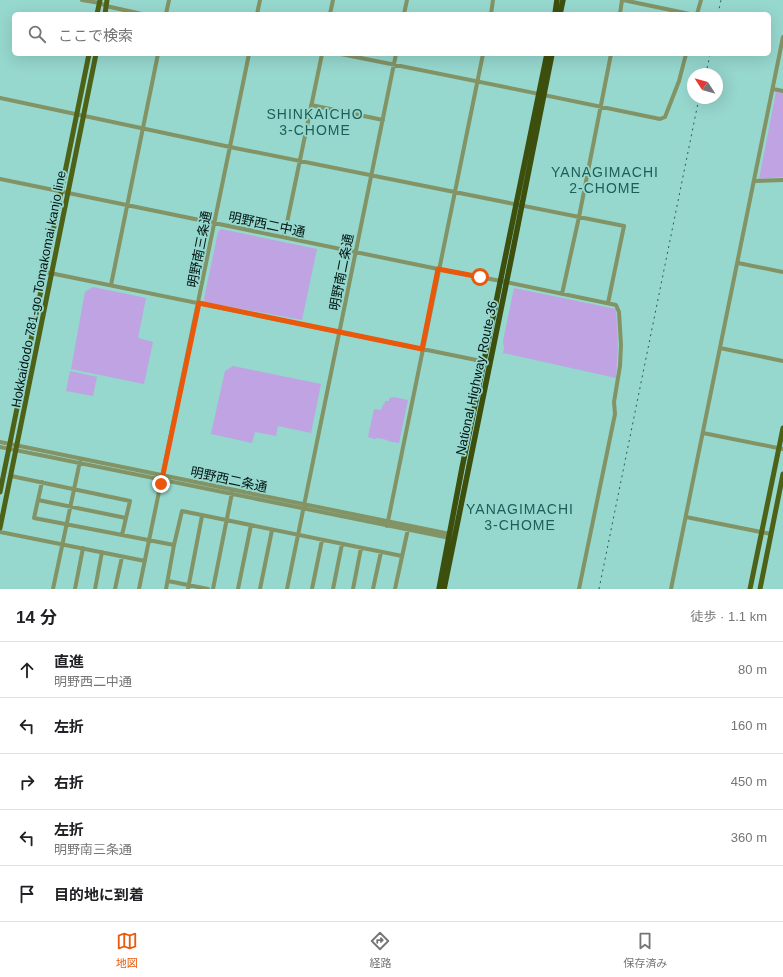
<!DOCTYPE html>
<html lang="ja">
<head>
<meta charset="utf-8">
<style>
	:root { --surface:#fff; --page:#f6f6f6; --text:#202124; --muted:#757577; --line:#e0e0e0; --accent:#ea580c }
	body { margin:0; font-family:Arial,"Noto Sans JP",sans-serif; background:var(--page); color:var(--text) }
	.compass { position:absolute; left:687px; top:68px; width:36px; height:36px; border-radius:50%; background:var(--surface); box-shadow:0 4px 16px #0002; rotate:306deg }
	.stop { position:absolute; width:12px; height:12px; margin:-9px; border:3px solid #ea580c; border-radius:50%; background:#fff }
	.stop.end { background:#ea580c; border-color:#fff; box-shadow:0 1px 4px #0008 }
	.list { margin:0; padding:0; list-style:none }
	h2 { display:flex; justify-content:space-between; align-items:center; height:52px; margin:0; padding:0 16px; font-size:17px }
	h2 small { font-size:13px; font-weight:400; color:var(--muted) }
	.list li { display:grid; grid-template-columns:26px 1fr auto; gap:12px; align-items:center; box-sizing:border-box; height:56px; padding:0 16px; border-top:1px solid var(--line) }
	.list b { display:block; font-size:15px; white-space:nowrap }
	.list p { margin:0; font-size:13px; white-space:nowrap; color:var(--muted) }
	.list em { font-size:13px; font-style:normal; color:var(--muted) }
	.icon { flex:none; width:22px; height:22px; fill:none; stroke:currentColor; stroke-width:2; stroke-linecap:round; stroke-linejoin:round }
	.map { position:relative; flex:none; width:783px; height:589px; overflow:hidden }
	.search { position:absolute; background:var(--surface); box-shadow:0 4px 16px #0002; left:12px; right:12px; top:12px; height:44px; display:flex; align-items:center; gap:10px; box-sizing:border-box; padding:0 14px; border-radius:6px; color:var(--muted); font-size:15px }
	.sheet { height:332px; background:var(--surface) }
	nav { display:flex; justify-content:space-around; align-items:center; box-sizing:border-box; height:56px; border-top:1px solid var(--line); background:var(--surface); font-size:11px; color:var(--muted) }
	nav a { display:grid; justify-items:center; gap:2px }
	nav .on { color:var(--accent) }
	.map>svg:first-child { display:block }
	.green { fill:#bfa3e3 }
	.lines { fill:none; stroke-linecap:round; stroke-linejoin:round }
	.minor { stroke:#829365; stroke-width:4 }
	.major { stroke:#4d6217; stroke-width:5 }
	.highway { stroke:#3d4f0d; stroke-width:5.5 }
	.rail { stroke:#345853; stroke-width:1; stroke-dasharray:2 4; stroke-linecap:butt }
	.route { stroke:#ea580c; stroke-width:5 }
	.labels { text-anchor:middle; stroke-width:3.5; stroke-linejoin:round; paint-order:stroke }
	.street-label { font-size:13px; fill:#001411; stroke:#96d7ce }
	.neighbourhood-label { font-size:14px; letter-spacing:1px; fill:#1c5f58; stroke:#96d7ce }
</style>
</head>
<body>
<div class="map">
<svg width="783" height="589" viewBox="0 0 783 589">
	<rect width="100%" height="100%" fill="#96d7ce"/>
	<path class="green" d="M776 92 783 93V177L759 179Z
		M221 229 317 249 302 320 205 302 204 299 218 232Z
		M93 287 146 298 138 338 153 342 144 384 71 369 85 292Z
		M514 288 616 309 618 346 616 378 503 353 504 349 503 341Z
		M233 366 321 384 311 433 278 426 276 436 255 432 252 443 211 434 225 371Z
		M70 371 97 377 93 396 66 391Z
		M394 397 408 400 399 443 388 441 387 440 378 438 374 439 368 437 374 409 380 410 382 408 383 404 384 405 385 401H389V398Z"/>
	<g class="lines">
		<path class="minor" d="M82 0 100 3 106 6 142 14
			M623 0 690 14
			M166 14 169 0
			M257 14 260 0
			M330 14 333 0
			M404 14 407 0
			M491 14 493 0
			M620 14 622 0
			M697 14 701 0
			M341 54C447 75 554 97 660 119L665 117 679 81 686 54
			M773 89 783 91
			M0 98 230 147 624 226 608 303
			M311 105 383 120
			M0 179 438 269 506 282 616 305 619 312 621 345 620 366 614 402 615 414 579 589
			M754 181 783 180
			M284 237 322 54
			M738 263 783 272
			M45 272 486 362
			M111 285 158 54
			M562 294 579 217 611 54
			M720 348 783 361
			M703 433 783 449
			M0 442 450 534
			M0 447 450 538
			M11 476 130 501 122 535
			M42 482 34 518 174 545
			M38 500 126 518
			M686 517 771 534
			M387 526 483 54
			M0 532 145 561
			M168 581 208 589
			M53 589 80 461
			M75 589 83 548
			M95 589 102 552
			M115 589 122 557
			M139 589 249 54
			M166 589 174 545 182 511 402 556
			M188 589 202 516
			M213 589 232 493
			M238 589 251 525
			M260 589 272 530
			M287 589 396 54
			M312 589 322 540
			M333 589 342 544
			M353 589 361 548
			M373 589 381 552
			M395 589 408 529
			M671 589 783 37"/>
		<path class="major" d="M97 14 100 0
			M105 14 107 0
			M0 492 89 54
			M0 528 96 54
			M750 589 783 428
			M760 589 783 474"/>
		<path class="highway" d="M555 14 557 0
			M560 14 563 0
			M439 589 462 468 547 54
			M444 589 511 260 552 54"/>
		<path class="rail" d="M718 14 721 0
			M706 74 710 54
			M599 589 699 98"/>
	</g>
	<g class="lines">
		<path class="route" d="M161 484 199 303 422 349 438 269 480 277"/>
	</g>
	<g class="labels">
		<g class="street-label">
			<text transform="translate(267 224) rotate(12)" y="5">明野西二中通</text>
			<text transform="translate(199 249) rotate(-79)" y="5">明野南三条通</text>
			<text transform="translate(341 272) rotate(-79)" y="5">明野南二条通</text>
			<text transform="translate(38 289) rotate(-79)" y="5">Hokkaidodo 781-go Tomakomai kanjo line</text>
			<text transform="translate(476 378) rotate(-78)" y="5">National Highway Route 36</text>
			<text transform="translate(229 479) rotate(12)" y="5">明野西二条通</text>
		</g>
		<g class="neighbourhood-label">
			<text x="315" y="119">SHINKAICHO<tspan x="315" dy="16">3-CHOME</tspan></text>
			<text x="605" y="177">YANAGIMACHI<tspan x="605" dy="16">2-CHOME</tspan></text>
			<text x="520" y="514">YANAGIMACHI<tspan x="520" dy="16">3-CHOME</tspan></text>
		</g>
	</g>
</svg>
<svg class="compass" viewBox="-18 -18 36 36"><path d="M0-13l5 13h-10z" fill="#e53935"/><path d="M0 13l5-13h-10z" fill="#757577"/></svg>
<div class="stop" style="left:480px;top:277px"></div>
<div class="stop end" style="left:161px;top:484px"></div>
<div class="search"><svg class="icon" aria-label="search" viewBox="0 0 24 24"><circle cx="10" cy="10" r="6"/><path d="M15 15l6 6"/></svg>ここで検索</div>
</div>
<section class="sheet">
<h2>14 分<small>徒歩 · 1.1 km</small></h2>
<ul class="list">
<li><svg class="icon" aria-label="ahead" viewBox="0 0 24 24"><path d="M12 20V5M6 11l6-6 6 6"/></svg><div><b>直進</b><p>明野西二中通</p></div><em>80 m</em></li>
<li><svg class="icon" aria-label="left" viewBox="0 0 24 24"><path d="M17 20v-9H6M10 6l-5 5 5 5"/></svg><div><b>左折</b></div><em>160 m</em></li>
<li><svg class="icon" aria-label="right" viewBox="0 0 24 24"><path d="M7 20v-9h11M14 6l5 5-5 5"/></svg><div><b>右折</b></div><em>450 m</em></li>
<li><svg class="icon" aria-label="left" viewBox="0 0 24 24"><path d="M17 20v-9H6M10 6l-5 5 5 5"/></svg><div><b>左折</b><p>明野南三条通</p></div><em>360 m</em></li>
<li><svg class="icon" aria-label="arrive" viewBox="0 0 24 24"><path d="M6 21V4h12l-3 4 3 4H6"/></svg><div><b>目的地に到着</b></div></li>
</ul>
</section>
<nav>
<a class="on"><svg class="icon" aria-label="map" viewBox="0 0 24 24"><path d="M3 6l6-2 6 2 6-2v14l-6 2-6-2-6 2zM9 4v14M15 6v14"/></svg>地図</a>
<a><svg class="icon" aria-label="directions" viewBox="0 0 24 24"><path d="M12 3l9 9-9 9-9-9zM9 14v-3h6M13 9l2 2-2 2"/></svg>経路</a>
<a><svg class="icon" aria-label="saved" viewBox="0 0 24 24"><path d="M7 4h10v16l-5-4-5 4z"/></svg>保存済み</a>
</nav>
</body>
</html>
